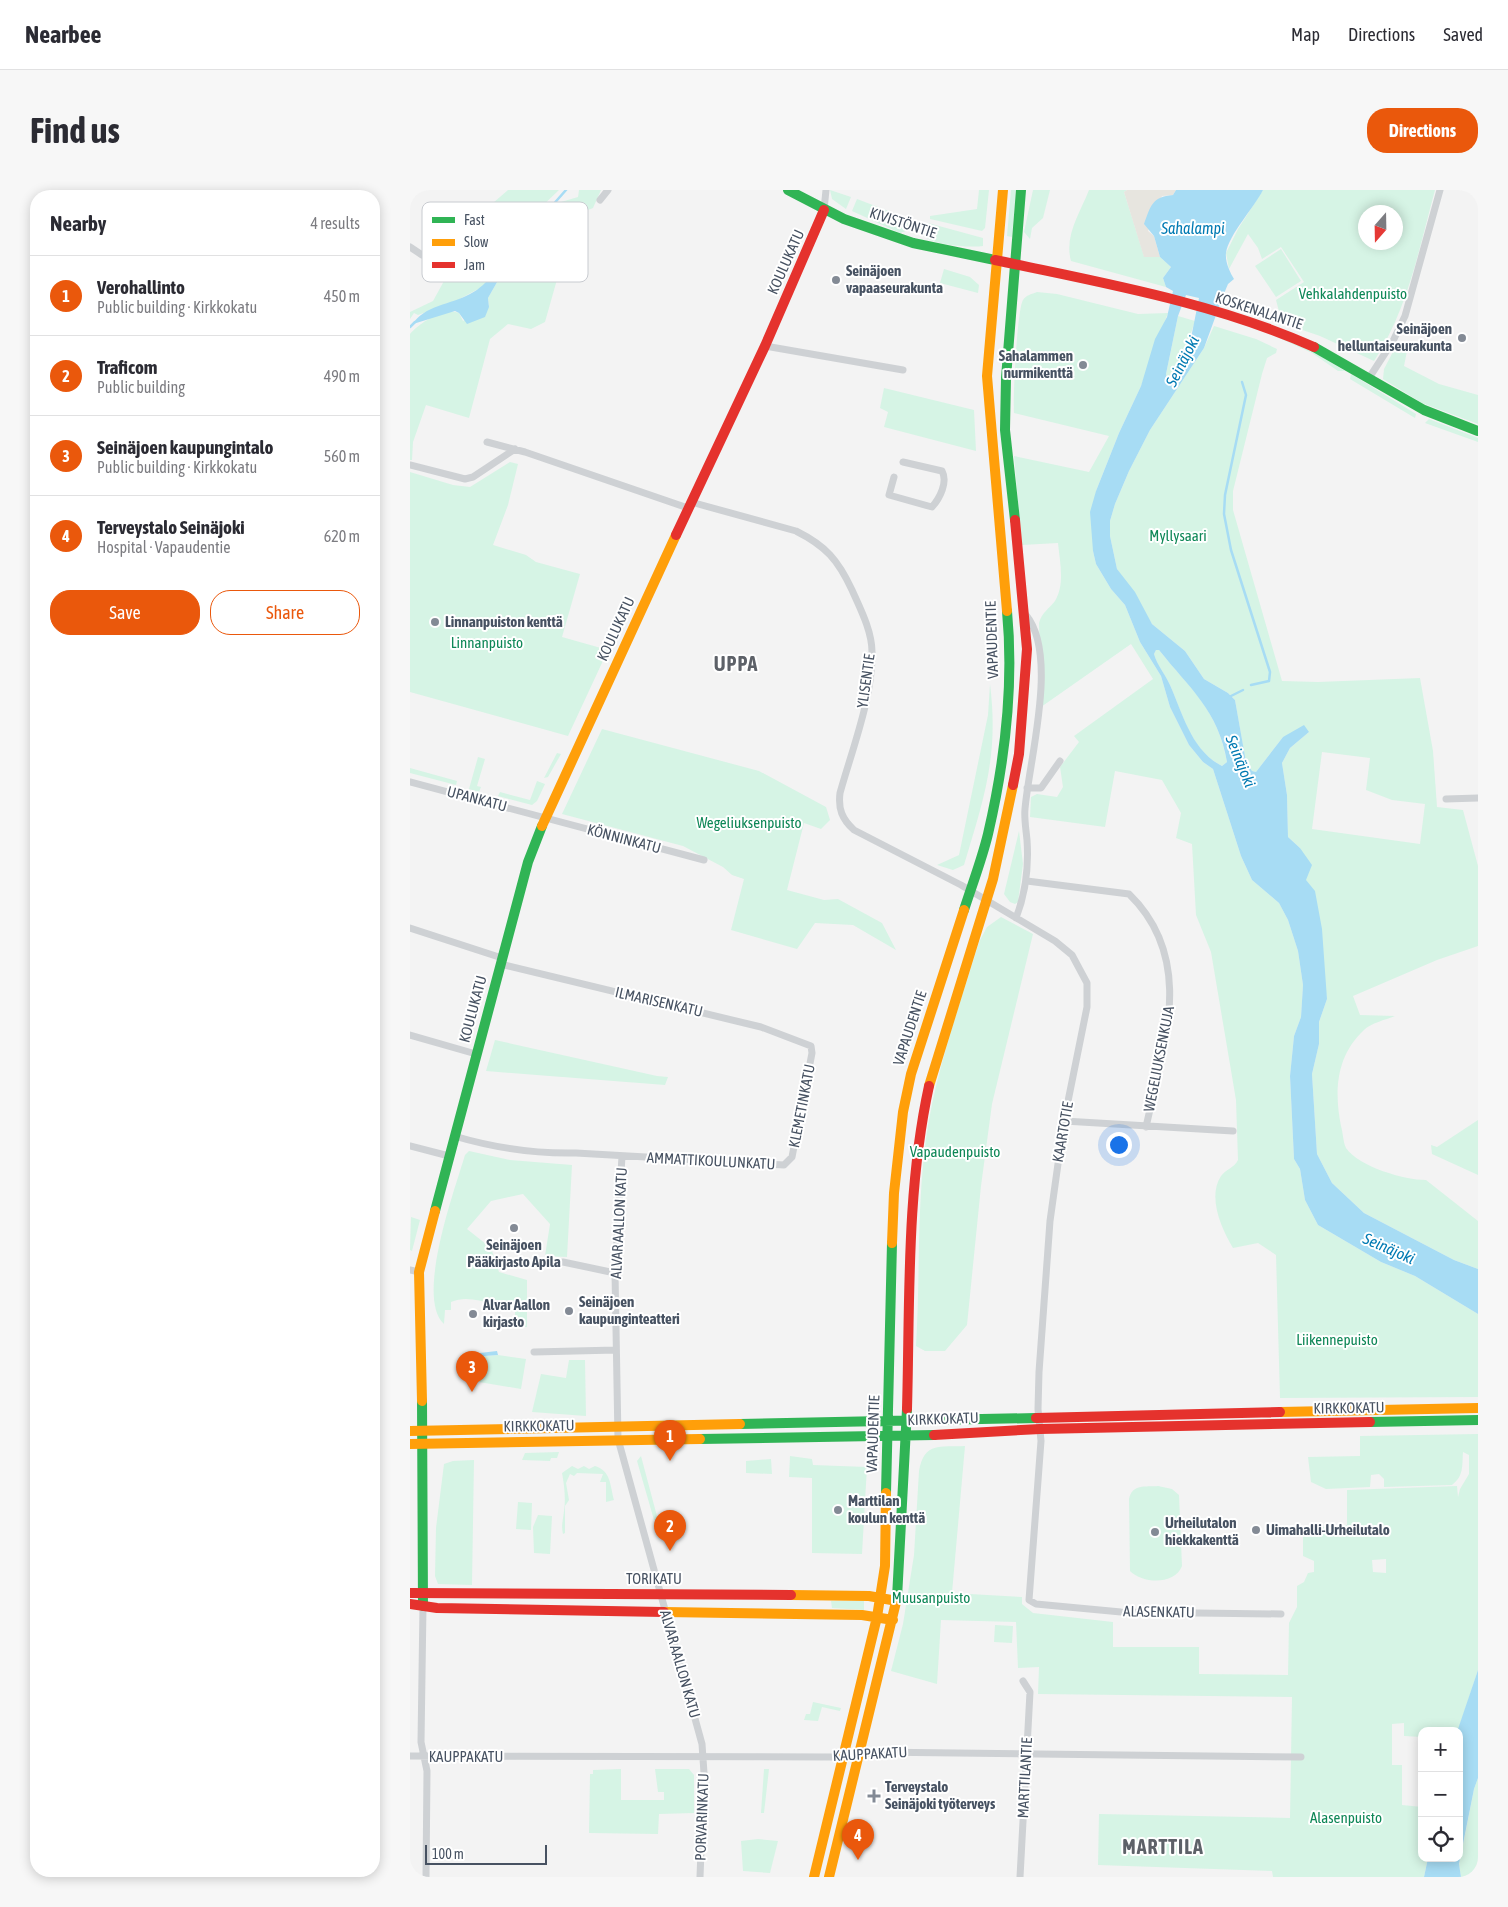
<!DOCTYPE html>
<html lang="en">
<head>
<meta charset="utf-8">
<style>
	:root { --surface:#fff; --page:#f7f7f7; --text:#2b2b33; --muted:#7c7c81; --line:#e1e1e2; --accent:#ea580c }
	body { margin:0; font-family:"Asap Condensed",sans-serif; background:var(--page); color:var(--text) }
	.controls { position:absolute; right:15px; bottom:15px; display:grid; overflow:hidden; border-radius:10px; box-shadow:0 2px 12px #0003 }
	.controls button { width:45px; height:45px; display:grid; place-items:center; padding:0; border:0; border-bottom:1px solid var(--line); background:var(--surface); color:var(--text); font:25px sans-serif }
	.compass { position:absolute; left:948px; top:15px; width:45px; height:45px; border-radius:50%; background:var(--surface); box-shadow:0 2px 12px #0003; rotate:200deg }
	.scale { position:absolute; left:15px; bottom:12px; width:122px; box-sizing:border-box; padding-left:5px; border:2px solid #475262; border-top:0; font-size:14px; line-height:18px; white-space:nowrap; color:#475262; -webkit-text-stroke:4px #fff; paint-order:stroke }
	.you { position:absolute; left:708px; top:954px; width:18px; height:18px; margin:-12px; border:4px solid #fff; border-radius:50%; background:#1a73e8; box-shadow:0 0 0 8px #1a73e833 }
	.badge { display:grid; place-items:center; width:32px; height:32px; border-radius:50%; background:var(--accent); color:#fff; font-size:16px; font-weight:700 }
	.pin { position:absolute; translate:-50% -41px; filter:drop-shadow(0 1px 2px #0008) }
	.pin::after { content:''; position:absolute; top:26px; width:18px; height:15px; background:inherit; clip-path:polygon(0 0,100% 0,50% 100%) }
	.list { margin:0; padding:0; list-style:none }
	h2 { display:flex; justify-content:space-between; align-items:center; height:65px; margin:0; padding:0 20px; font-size:21px }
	h2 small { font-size:16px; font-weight:400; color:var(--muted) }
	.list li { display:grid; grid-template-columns:32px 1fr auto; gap:15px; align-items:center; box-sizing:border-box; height:80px; padding:0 20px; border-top:1px solid var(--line) }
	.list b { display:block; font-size:19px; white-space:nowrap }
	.list p { margin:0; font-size:16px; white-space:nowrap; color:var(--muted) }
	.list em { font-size:16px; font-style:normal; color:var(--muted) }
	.actions { display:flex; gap:10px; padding:15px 20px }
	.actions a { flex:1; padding:11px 0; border:1px solid var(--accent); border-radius:20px; text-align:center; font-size:18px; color:var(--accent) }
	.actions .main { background:var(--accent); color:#fff }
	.icon { flex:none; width:28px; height:28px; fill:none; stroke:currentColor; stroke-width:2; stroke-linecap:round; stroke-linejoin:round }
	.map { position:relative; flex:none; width:1068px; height:1687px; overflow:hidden; border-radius:20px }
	header { display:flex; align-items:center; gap:30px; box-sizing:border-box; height:70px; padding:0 25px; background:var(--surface); border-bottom:1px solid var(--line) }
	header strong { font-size:24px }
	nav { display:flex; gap:28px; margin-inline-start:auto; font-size:18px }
	.intro { display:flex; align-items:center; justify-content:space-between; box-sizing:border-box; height:120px; padding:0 30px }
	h1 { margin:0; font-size:35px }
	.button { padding:12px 22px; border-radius:20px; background:var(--accent); color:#fff; font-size:18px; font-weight:700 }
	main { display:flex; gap:30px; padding:0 30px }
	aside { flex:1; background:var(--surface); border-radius:20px; box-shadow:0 2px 12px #0003 }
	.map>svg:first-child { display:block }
	.green { fill:#d6f4e5; fill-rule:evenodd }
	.sand { fill:#e7e5df }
	.water { fill:#a7dcf4; fill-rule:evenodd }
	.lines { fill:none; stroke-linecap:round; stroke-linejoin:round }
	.stream { stroke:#a7dcf4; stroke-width:2.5 }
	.street { stroke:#ced1d4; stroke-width:7 }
	.fast { stroke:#30b455; stroke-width:10 }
	.slow { stroke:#ff9f0a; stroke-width:10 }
	.jam { stroke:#e5322d; stroke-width:10 }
	.poi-dot { fill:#838a95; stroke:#fff; stroke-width:2 }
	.labels { text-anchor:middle; stroke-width:4; stroke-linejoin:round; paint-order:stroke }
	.street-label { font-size:15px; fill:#475262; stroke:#fff }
	.poi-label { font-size:15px; font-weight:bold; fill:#475262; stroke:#fff; text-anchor:start }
	.park-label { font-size:15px; fill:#0e8757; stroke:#fff }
	.water-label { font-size:16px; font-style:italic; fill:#017ab3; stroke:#fff }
	.district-label { font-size:20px; font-weight:bold; letter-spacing:1px; fill:#5d6168; stroke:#fff }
	.key { fill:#fff; stroke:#c8cbd0; stroke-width:1 }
	.key-label { font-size:14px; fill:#475262 }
</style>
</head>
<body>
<header>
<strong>Nearbee</strong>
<nav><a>Map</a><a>Directions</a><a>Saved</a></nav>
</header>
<div class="intro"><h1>Find us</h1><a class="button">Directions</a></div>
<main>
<aside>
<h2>Nearby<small>4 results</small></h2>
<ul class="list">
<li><span class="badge">1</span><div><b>Verohallinto</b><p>Public building · Kirkkokatu</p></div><em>450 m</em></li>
<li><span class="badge">2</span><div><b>Traficom</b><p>Public building</p></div><em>490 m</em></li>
<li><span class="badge">3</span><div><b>Seinäjoen kaupungintalo</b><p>Public building · Kirkkokatu</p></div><em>560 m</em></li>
<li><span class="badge">4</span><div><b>Terveystalo Seinäjoki</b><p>Hospital · Vapaudentie</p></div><em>620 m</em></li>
</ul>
<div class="actions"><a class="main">Save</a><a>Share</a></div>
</aside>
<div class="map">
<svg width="1068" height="1687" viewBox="0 0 1068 1687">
	<rect width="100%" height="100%" fill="#f3f3f3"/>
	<path class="green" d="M98 0H149L102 45 84 84 72 97 44 112 8 125 4 123 0 129V122L23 111 34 91 52 81 89 37 83 13Z
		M169 0H191L183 18 173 22 163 33 135 132 121 139 98 134 80 149 59 228 16 215 3 252 2 270H0V144C9 133 34 117 49 123L53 131 79 117 78 108 90 87 98 76 118 57 130 36 151 12 168 7Z
		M420 0 441 7 436 19 422 9Z
		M569 0H579L575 38 572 41 520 29V26L567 19Z
		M601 0H606L602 47 597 46Z
		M623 0H640L633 28 622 38 620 49 614 42Z
		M679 0H717L714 2 734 66 750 67 761 77 753 88 756 97 661 71C654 46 670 23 679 0Z
		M853 0H1025C1009 59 998 119 964 171L910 146 872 133 866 110 894 92 871 57 852 69 848 58 838 44 819 79 816 63 828 39ZM956 22H986V52H956Z
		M447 9 505 31 502 39 490 43 442 21Z
		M518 33 573 48V56C561 58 518 55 513 44Z
		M871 59 891 91 866 107 845 76Z
		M534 79 560 87 569 95 568 103 530 93Z
		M627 102 647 104 728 124 758 123 731 196 709 243 686 301 683 361 686 374 701 399 715 415 730 452 751 486 760 517 779 555 793 572 803 579 831 666 842 690 869 713 878 730 888 761 893 795 891 827 884 846 880 886 884 969 890 979 895 1010 908 1035 971 1072 1005 1086 1068 1124V1207L870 1208 866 1065 848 1053 823 1058C812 1040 797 1007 811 986 816 979 824 978 828 970L826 910 801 762 786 725 782 654 766 648 771 623 752 590 705 581 695 637 620 627 621 607 627 604 647 607 653 597 650 577 669 552 664 546 743 489 721 454 631 517 629 433C632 422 639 419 645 411 655 394 650 373 648 353L612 355 604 266 679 282 699 246 604 223C603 207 607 120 613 110 616 105 622 104 627 102Z
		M768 126 785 131 777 155 761 188 757 190 756 184Z
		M804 136 846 149 867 159 866 163 857 168 852 184 823 301V320L872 491 908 492 1010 488 1023 561 1027 617 1053 620 1068 676V756L1027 770 943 806 950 825 985 826C975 830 961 833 954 840 926 866 924 901 931 936 933 942 933 952 936 958 949 977 995 990 1016 990L1068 1031V1079L1044 1070 954 1023 922 993 907 964 902 884 909 854V832L917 809 890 658 878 647 877 605 872 573 880 558 899 542 873 547 846 582 842 581 836 573 825 510 818 503 794 489 775 461 742 434 707 379 700 346V331L705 314 719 281 740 240 794 158ZM912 562 960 568 956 600 982 610 1015 614 1010 654 902 639Z
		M867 147 894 156 935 181H928L902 163Z
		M986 156 1004 160V163L997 161 994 176 1029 194 1068 205V234L1012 213 973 189 974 179Z
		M941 184 1006 224 1005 228 940 189Z
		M474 198 564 220 566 261 474 237 478 222 470 218Z
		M1019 229 1068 248V252L1015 233Z
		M100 272 108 274 98 315 83 355 116 365 126 372 170 384 152 447 198 460 158 546 0 502V282L43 295 60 297Z
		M746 460H749C781 500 807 518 817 572L812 576C781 560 773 525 760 495 755 484 747 476 744 464Z
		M580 494C589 566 574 608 554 675L543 680 527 675 549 665 578 525Z
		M192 539 349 581 416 617 420 630 411 639 394 633 377 700 414 710 428 709 472 733 486 760 443 735 405 733 387 759 321 740 334 689 322 685 313 677 273 656 152 624Z
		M147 563 151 564 138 587 134 588Z
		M68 567 75 569 67 596 71 597 69 602 59 599Z
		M0 578 47 591 46 595 0 583Z
		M127 591 135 594 127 611 122 615 88 606 90 602 120 610Z
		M609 641 613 674 608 712 605 714 600 712 594 704Z
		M591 727 623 744 582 914 571 996 557 1135 535 1161H515L506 1156C510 1093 507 1029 514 966 521 893 548 821 569 752L577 737Z
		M85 850 247 886 258 887 255 895 76 881Z
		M1068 930V985L1022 964 1021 955 1027 957Z
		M59 961 100 970 162 975 157 1067 135 1066 140 1034 113 1004 81 1011 57 1039 81 1058 89 1082 117 1090V1137H101V1127H105V1121L82 1120V1114C69 1110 54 1106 41 1112V1120H35L34 1134C5 1108 45 999 55 965Z
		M1 1027 10 1030 2 1061 0 1060Z
		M88 1165 116 1169 111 1199 69 1192 70 1187 63 1186 64 1181 56 1179 51 1171 53 1168Z
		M159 1170H175L176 1226 122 1222 131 1184 156 1188Z
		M1068 1244V1480L1048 1541H1012V1547L994 1546V1533L982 1534V1575H992V1615L1012 1617V1668H1018L1014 1687H863L862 1681 688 1675 689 1624 880 1628 882 1507 628 1504 629 1477 608 1478 606 1432 531 1430 527 1494 481 1481 493 1434 504 1365 509 1281C514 1252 530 1257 555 1256L542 1403 612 1407V1414L623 1423 703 1432V1457H789V1484L878 1485 879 1433 887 1417V1396L894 1392 898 1383 904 1382V1371L893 1366V1347L911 1337 937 1335V1300L1047 1296 1048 1307 1050 1299 1059 1284V1265L1053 1262C1052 1276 1054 1286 1042 1295L974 1297V1289L969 1284 961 1285 960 1297 916 1299 901 1292 898 1267 950 1266V1246ZM976 1369V1383L963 1382 962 1370Z
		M149 1262 147 1268H141L140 1271 112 1270 115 1263Z
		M231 1266 248 1330H244L227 1271Z
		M380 1266 402 1269 403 1275 457 1277 452 1364 402 1363V1288L379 1287Z
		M361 1269 362 1284 336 1283V1271Z
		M64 1270 62 1395 28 1394 25 1386 26 1338 34 1274 43 1271Z
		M162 1276 168 1279 174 1276 179 1279 185 1276C201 1281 200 1295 204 1310L196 1312V1292H190L193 1284 167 1283 164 1286 160 1284 156 1293 159 1310 155 1316V1343L153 1344C151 1336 153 1330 154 1321 156 1308 154 1294 152 1283Z
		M748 1296 762 1299 769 1305 772 1376C765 1395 733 1394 720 1381L719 1309C722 1294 735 1297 748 1296Z
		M108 1312 122 1313 121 1340 106 1339Z
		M128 1325 142 1326 140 1364 124 1363 123 1337Z
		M421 1411H454V1420L422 1418Z
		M585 1435 603 1436 602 1453 584 1452Z
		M403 1512 431 1518 430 1521 412 1517 408 1531 394 1530 396 1524H400Z
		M211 1579V1610H254V1602H248L245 1579H279L284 1585V1623L249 1624 248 1644 179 1643 180 1584H183V1580Z
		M354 1579H359L354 1623H351Z
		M1068 1588V1687H1051L1049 1675 1064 1599Z
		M348 1649 368 1651 360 1683 333 1681 331 1651Z"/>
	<path class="sand" d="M717 0H766L763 5 752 6 738 41 744 46 750 67H734L714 2Z"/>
	<path class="water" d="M766 0H853C844 18 819 44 816 63 815 72 820 82 824 89L818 94 813 106 794 158 740 240 719 281 705 314 700 331V346L707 379 725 402 742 434 775 461 794 489 818 503 825 510 836 572 842 581 846 582 873 547 894 535 899 542 880 558 872 573 877 605 878 647 890 658 902 675 896 690 905 701 912 739 917 809 909 832V854L902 884 907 964 922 993 954 1023 1044 1070 1068 1079V1124L1005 1086 971 1072 908 1035 895 1010 890 979 884 969 880 886 884 846 891 827 893 795 888 761 878 730 869 713 842 690 831 666 803 579 793 572 779 555 760 517 751 486 730 452 715 415 701 399 686 374 683 361 680 322 686 301 709 243 731 196 745 149 757 127 763 101 756 97 753 88 761 77 750 67 744 46 734 34C741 15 742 7 763 5ZM776 105 789 108 782 143 761 188 757 190 756 184 768 126ZM746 460H749C780 499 808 520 817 572L812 576C781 560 773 524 760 495 755 484 747 475 744 464Z
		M84 84 90 87 78 108 79 117 75 127 57 134 49 123 45 121 3 134C13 116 42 114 60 104 70 99 76 92 84 84Z
		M87 1161 88 1165 61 1167V1164Z
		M1068 1480V1588L1064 1599 1049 1674 1051 1687H1014L1018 1668H1049L1048 1539Z"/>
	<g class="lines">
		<path class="stream" d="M86 86 112 50 156 0
			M0 137 5 132
			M832 192 836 205 815 305 814 324 821 360 860 482 859 491 841 495
			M819 507 833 500"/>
		<path class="street" d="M190 10 198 0
			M414 20 416 0
			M0 57 12 65
			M355 156 493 180
			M959 188 983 151 995 126 1030 0
			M77 252 115 262 278 318
			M0 275 55 289 63 287 105 259
			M484 287 479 305 522 317C530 308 538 292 532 281L493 272
			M281 312 386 341C416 356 428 370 442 400 450 418 462 441 462 462 463 506 442 560 430 603 428 619 432 629 444 640L551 695 645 751 662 765 677 793V817L654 931 640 1031 629 1182 628 1219 631 1251 619 1410 626 1414 711 1422 871 1424
			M0 592 294 670
			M617 598H631L650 571
			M1036 609 1068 608
			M617 691 719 704C787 770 753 858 736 937
			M606 728C616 702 619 678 617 650 616 639 614 629 615 619 619 570 649 465 616 425
			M0 738 92 768
			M0 845 66 864
			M654 931 823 941
			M44 946C85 958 123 964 166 963L374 975 382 967 402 863 401 856 351 837 90 774
			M0 956 39 966
			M212 966 205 1083 208 1249 292 1554 294 1583 290 1687
			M153 1072 205 1083
			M0 1080 9 1082
			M124 1162 206 1160
			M13 1416 11 1552 17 1581 16 1687
			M0 1566 424 1567 434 1569 464 1562 891 1567
			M610 1687 620 1502 613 1491"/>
		<path class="fast" d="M378 0 434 29 503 53 585 70
			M904 157 1014 220 1068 241
			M605 330 595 240 596 188 611 0
			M554 720C562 695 572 669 578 644 595 571 604 495 597 421
			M25 1021 118 672 132 636
			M12 1211 13 1416
			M960 1232 1068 1230
			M330 1234 626 1228
			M290 1249 524 1245
			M476 1303 482 1053
			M487 1408 497 1219"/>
		<path class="slow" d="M593 0 577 186 597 421
			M132 636 266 345
			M519 896 583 689 603 595
			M482 1053 484 1003 493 922 501 884 554 720
			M12 1211 9 1082 25 1021
			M870 1222 1068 1218
			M0 1241 330 1234
			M0 1254 290 1249
			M381 1405 459 1406 487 1411
			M254 1422 452 1425 483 1430
			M404 1687 467 1427 475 1376 476 1303
			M419 1687 487 1408"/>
		<path class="jam" d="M585 70C692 93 803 112 904 157
			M266 345 355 156 414 20
			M603 595 609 564 617 459 605 330
			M497 1219C500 1112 496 1001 519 896
			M626 1228 870 1222
			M524 1245 630 1239 960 1232
			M0 1403 381 1405
			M0 1414 27 1418 254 1422"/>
	</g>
	<g class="poi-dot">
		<circle cx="426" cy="90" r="5"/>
		<circle cx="1052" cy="148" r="5"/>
		<circle cx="673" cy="175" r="5"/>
		<circle cx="25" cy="432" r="5"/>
		<circle cx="104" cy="1038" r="5"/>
		<circle cx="159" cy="1121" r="5"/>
		<circle cx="63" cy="1124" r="5"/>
		<circle cx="428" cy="1320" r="5"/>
		<circle cx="846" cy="1340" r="5"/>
		<circle cx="745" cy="1342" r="5"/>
		<path d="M461.5 1598.5h5v5h5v5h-5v5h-5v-5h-5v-5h5z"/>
	</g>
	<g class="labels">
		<g class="street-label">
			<text transform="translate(493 33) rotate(18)" y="5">KIVISTÖNTIE</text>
			<text transform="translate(376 72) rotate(-66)" y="5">KOULUKATU</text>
			<text transform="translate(849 121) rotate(18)" y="5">KOSKENALANTIE</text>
			<text transform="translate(206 439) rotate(-65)" y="5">KOULUKATU</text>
			<text transform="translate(582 450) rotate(-92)" y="5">VAPAUDENTIE</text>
			<text transform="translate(456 491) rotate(-82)" y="5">YLISENTIE</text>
			<text transform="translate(67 609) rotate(15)" y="5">UPANKATU</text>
			<text transform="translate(214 649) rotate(15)" y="5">KÖNNINKATU</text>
			<text transform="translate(249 812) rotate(13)" y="5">ILMARISENKATU</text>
			<text transform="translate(63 819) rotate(-75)" y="5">KOULUKATU</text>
			<text transform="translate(500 838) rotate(-72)" y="5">VAPAUDENTIE</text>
			<text transform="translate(749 869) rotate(-79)" y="5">WEGELIUKSENKUJA</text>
			<text transform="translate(392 916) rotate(-79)" y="5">KLEMETINKATU</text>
			<text transform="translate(653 942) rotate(-80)" y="5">KAARTOTIE</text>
			<text transform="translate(301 971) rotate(3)" y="5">AMMATTIKOULUNKATU</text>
			<text transform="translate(209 1033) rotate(-87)" y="5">ALVAR AALLON KATU</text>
			<text transform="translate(939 1218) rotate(-1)" y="5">KIRKKOKATU</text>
			<text transform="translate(533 1229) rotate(-2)" y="5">KIRKKOKATU</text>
			<text transform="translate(129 1236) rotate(-1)" y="5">KIRKKOKATU</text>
			<text transform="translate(463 1244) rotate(-88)" y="5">VAPAUDENTIE</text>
			<text x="244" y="1394">TORIKATU</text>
			<text transform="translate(749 1422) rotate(1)" y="5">ALASENKATU</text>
			<text transform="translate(270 1474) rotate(74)" y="5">ALVAR AALLON KATU</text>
			<text transform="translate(460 1564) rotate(-3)" y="5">KAUPPAKATU</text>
			<text x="56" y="1572">KAUPPAKATU</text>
			<text transform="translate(615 1588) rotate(-87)" y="5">MARTTILANTIE</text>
			<text transform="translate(292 1627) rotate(-88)" y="5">PORVARINKATU</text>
		</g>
		<g class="poi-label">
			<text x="436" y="86">Seinäjoen<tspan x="436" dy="17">vapaaseurakunta</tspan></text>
			<text x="1042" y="144" text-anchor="end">Seinäjoen<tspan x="1042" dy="17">helluntaiseurakunta</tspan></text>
			<text x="663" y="171" text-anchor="end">Sahalammen<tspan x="663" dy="17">nurmikenttä</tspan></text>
			<text x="35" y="437">Linnanpuiston kenttä</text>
			<text x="104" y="1060" text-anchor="middle">Seinäjoen<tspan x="104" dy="17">Pääkirjasto Apila</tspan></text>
			<text x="169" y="1117">Seinäjoen<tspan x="169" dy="17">kaupunginteatteri</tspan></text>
			<text x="73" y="1120">Alvar Aallon<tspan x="73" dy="17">kirjasto</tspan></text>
			<text x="438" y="1316">Marttilan<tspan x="438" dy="17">koulun kenttä</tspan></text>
			<text x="755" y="1338">Urheilutalon<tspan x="755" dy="17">hiekkakenttä</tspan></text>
			<text x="856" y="1345">Uimahalli-Urheilutalo</text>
			<text x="475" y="1602">Terveystalo<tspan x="475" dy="17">Seinäjoki työterveys</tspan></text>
		</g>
		<g class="park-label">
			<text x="943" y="109">Vehkalahdenpuisto</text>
			<text x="768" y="351">Myllysaari</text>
			<text x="77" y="458">Linnanpuisto</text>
			<text x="339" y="638">Wegeliuksenpuisto</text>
			<text x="545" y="967">Vapaudenpuisto</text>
			<text x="927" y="1155">Liikennepuisto</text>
			<text x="521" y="1413">Muusanpuisto</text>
			<text x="936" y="1633">Alasenpuisto</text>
		</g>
		<g class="water-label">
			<text x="783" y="44">Sahalampi</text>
			<text transform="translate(772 171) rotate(-63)" y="6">Seinäjoki</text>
			<text transform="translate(831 571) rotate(68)" y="6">Seinäjoki</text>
			<text transform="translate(979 1058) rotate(24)" y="6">Seinäjoki</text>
		</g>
		<g class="district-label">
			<text x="326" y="481">UPPA</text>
			<text x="753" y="1664">MARTTILA</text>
		</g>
	</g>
	<rect x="12" y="12" width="166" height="80" rx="8" class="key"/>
	<rect x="22" y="27" width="23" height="6" fill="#30b455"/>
	<rect x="22" y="49" width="23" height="7" fill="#ff9f0a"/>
	<rect x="22" y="72" width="23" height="6" fill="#e5322d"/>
	<g class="key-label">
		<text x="54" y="35">Fast</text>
		<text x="54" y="57">Slow</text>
		<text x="54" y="80">Jam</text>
	</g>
</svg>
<div class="controls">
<button>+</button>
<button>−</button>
<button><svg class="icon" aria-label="locate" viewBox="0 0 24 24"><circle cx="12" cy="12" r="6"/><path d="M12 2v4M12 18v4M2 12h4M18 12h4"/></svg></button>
</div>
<svg class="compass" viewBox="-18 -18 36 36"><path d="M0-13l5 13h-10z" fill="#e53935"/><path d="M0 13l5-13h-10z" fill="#7c7c81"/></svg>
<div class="scale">100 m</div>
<div class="you"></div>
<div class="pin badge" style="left:260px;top:1271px">1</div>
<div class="pin badge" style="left:260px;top:1361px">2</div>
<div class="pin badge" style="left:62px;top:1202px">3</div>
<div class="pin badge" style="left:448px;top:1670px">4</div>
</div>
</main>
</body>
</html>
